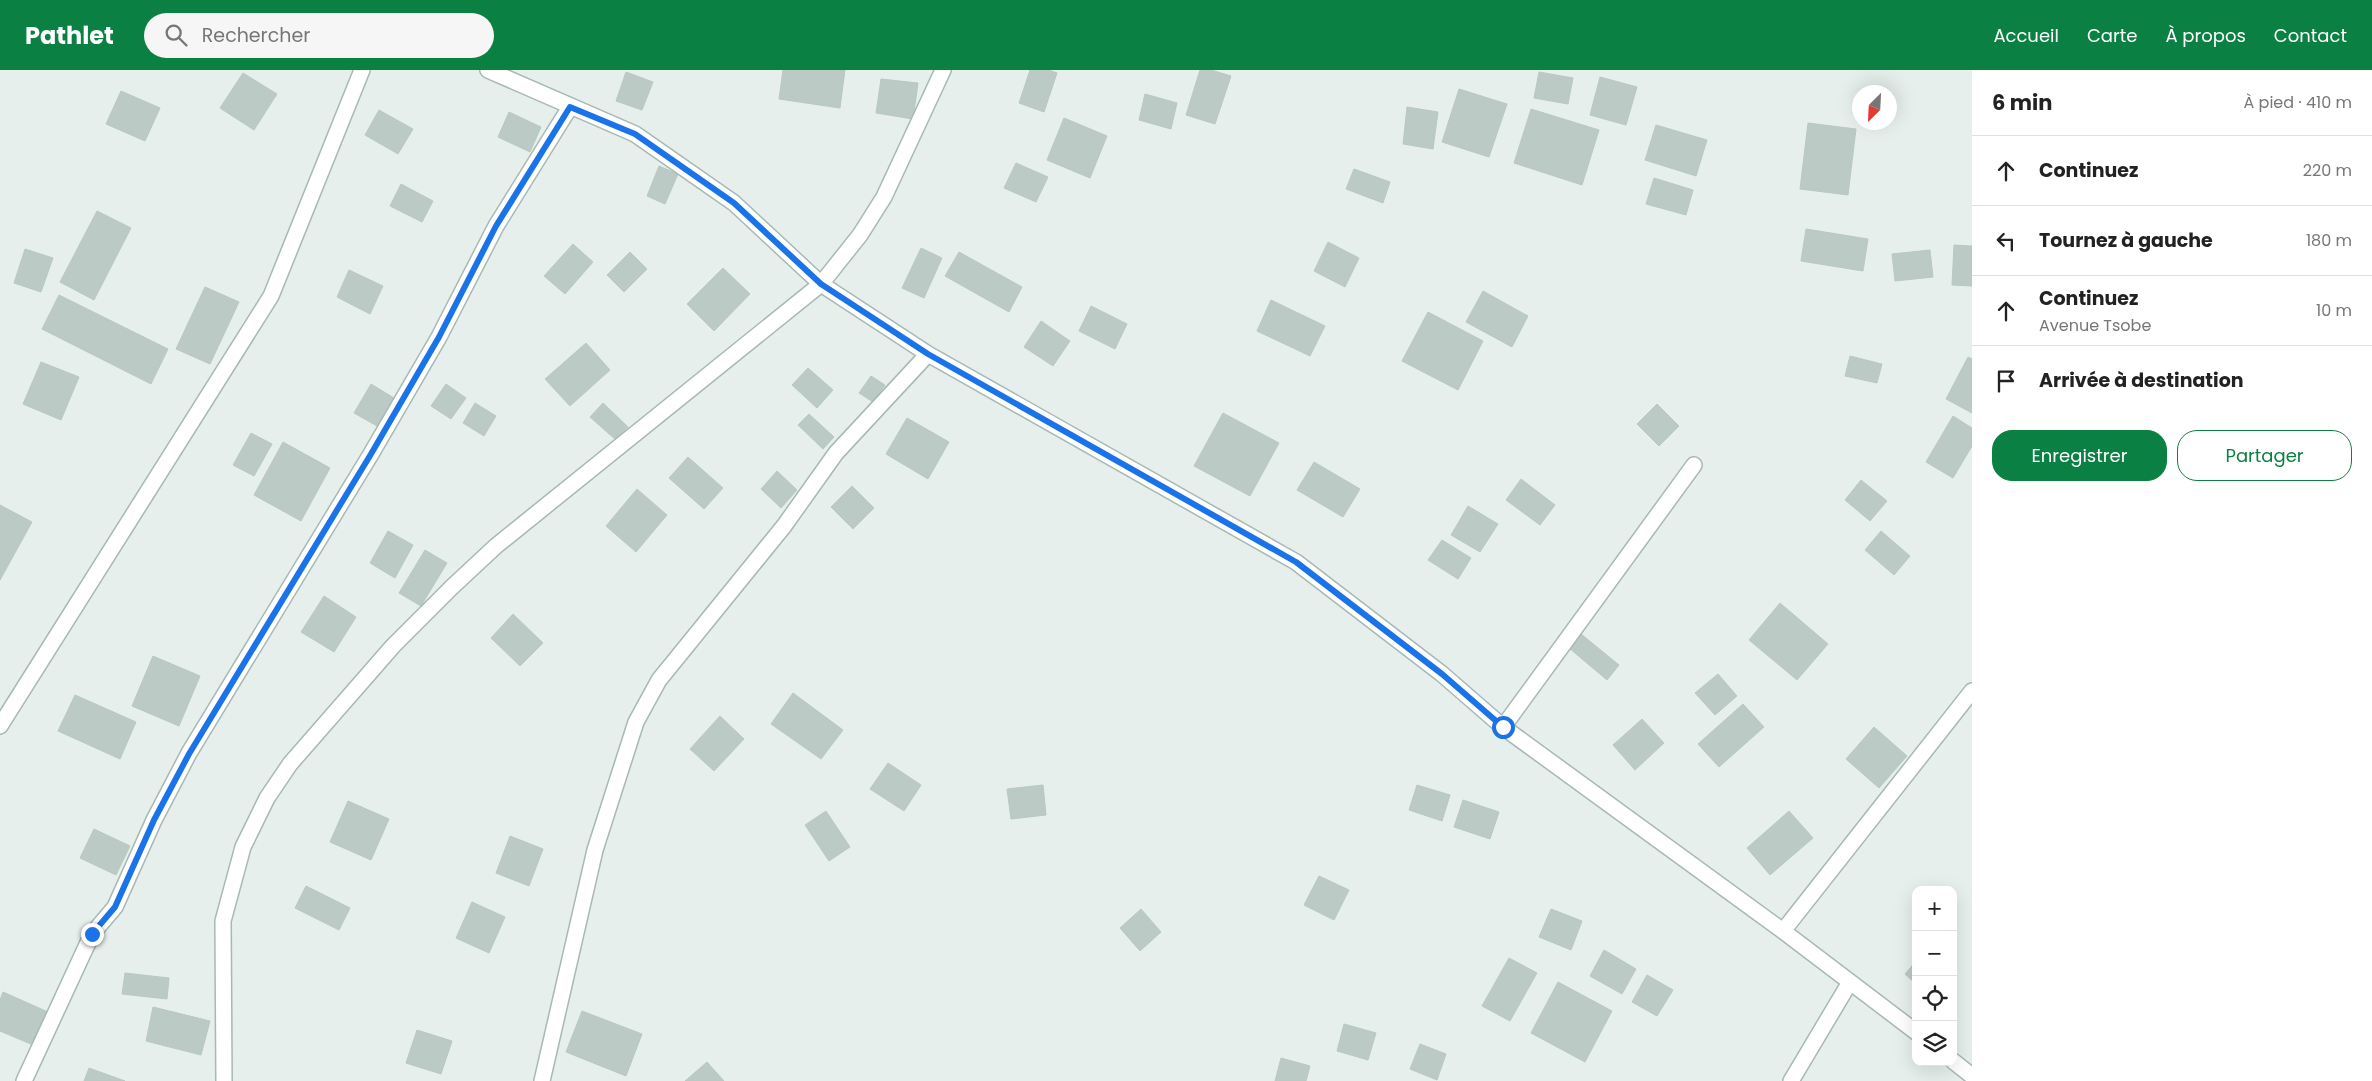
<!DOCTYPE html>
<html lang="fr">
<head>
<meta charset="utf-8">
<style>
	:root { --surface:#fff; --page:#f6f6f6; --text:#222; --muted:#767676; --line:#e0e0e0; --accent:#0b8043 }
	body { margin:0; font-family:Poppins,sans-serif; background:var(--page); color:var(--text) }
	.controls { position:absolute; right:15px; bottom:15px; display:grid; overflow:hidden; border-radius:10px; box-shadow:0 5px 20px #0002 }
	.controls button { width:45px; height:45px; display:grid; place-items:center; padding:0; border:0; border-bottom:1px solid var(--line); background:var(--surface); color:var(--text); font:25px sans-serif }
	.compass { position:absolute; left:1852px; top:15px; width:45px; height:45px; border-radius:50%; background:var(--surface); box-shadow:0 5px 20px #0002; rotate:204deg }
	.stop { position:absolute; width:15px; height:15px; margin:-11px; border:4px solid #1a73e8; border-radius:50%; background:#fff }
	.stop.end { background:#1a73e8; border-color:#fff; box-shadow:0 1px 5px #0008 }
	.list { margin:0; padding:0; list-style:none }
	h2 { display:flex; justify-content:space-between; align-items:center; height:65px; margin:0; padding:0 20px; font-size:21px }
	h2 small { font-size:16px; font-weight:400; color:var(--muted) }
	.list li { display:grid; grid-template-columns:32px 1fr auto; gap:15px; align-items:center; box-sizing:border-box; height:70px; padding:0 20px; border-top:1px solid var(--line) }
	.list b { display:block; font-size:19px; white-space:nowrap }
	.list p { margin:0; font-size:16px; white-space:nowrap; color:var(--muted) }
	.list em { font-size:16px; font-style:normal; color:var(--muted) }
	.actions { display:flex; gap:10px; padding:15px 20px }
	.actions a { flex:1; padding:11px 0; border:1px solid var(--accent); border-radius:20px; text-align:center; font-size:18px; color:var(--accent) }
	.actions .main { background:var(--accent); color:#fff }
	.icon { flex:none; width:28px; height:28px; fill:none; stroke:currentColor; stroke-width:2; stroke-linecap:round; stroke-linejoin:round }
	.map { position:relative; flex:none; width:1972px; height:1011px; overflow:hidden }
	header { display:flex; align-items:center; gap:30px; box-sizing:border-box; height:70px; padding:0 25px; background:var(--accent); color:#fff }
	header strong { font-size:24px }
	nav { display:flex; gap:28px; margin-inline-start:auto; font-size:18px }
	.search { width:350px; height:45px; background:var(--page); display:flex; align-items:center; gap:12px; box-sizing:border-box; padding:0 18px; border-radius:28px; color:var(--muted); font-size:19px }
	main { display:flex }
	aside { flex:1; background:var(--surface) }
	.map>svg:first-child { display:block }
	.building { fill:#bbcac4; stroke:#b8c9c2 }
	.lines { fill:none; stroke-linecap:round; stroke-linejoin:round }
	.minor-casing { stroke:#a8b8b2; stroke-width:18 }
	.minor { stroke:#fff; stroke-width:15 }
	.route { stroke:#1a73e8; stroke-width:6 }
</style>
</head>
<body>
<header>
<strong>Pathlet</strong>
<div class="search"><svg class="icon" aria-label="search" viewBox="0 0 24 24"><circle cx="10" cy="10" r="6"/><path d="M15 15l6 6"/></svg>Rechercher</div>
<nav><a>Accueil</a><a>Carte</a><a>À propos</a><a>Contact</a></nav>
</header>
<main>
<div class="map">
<svg width="1972" height="1011" viewBox="0 0 1972 1011">
	<rect width="100%" height="100%" fill="#e6efeb"/>
	<path class="building" d="M783 0H845L840 38 779 29Z
		M1030 0H1049L1057 3 1044 42 1019 33Z
		M1200 0H1211L1231 6 1215 54 1186 45Z
		M626 2 653 12 642 40 616 31Z
		M1539 2 1573 8 1568 34 1534 28Z
		M243 3 277 24 254 60 220 38Z
		M1600 7 1637 17 1626 55 1590 45Z
		M881 9 918 13 913 49 876 43Z
		M1459 19 1507 34 1489 87 1442 72Z
		M121 21 160 38 145 71 106 54Z
		M1145 24 1177 33 1171 59 1139 50Z
		M1407 37 1438 42 1433 79 1403 74Z
		M1531 39 1599 60 1582 115 1514 93Z
		M379 40 413 59 398 84 365 65Z
		M509 42 541 57 530 82 498 67Z
		M1064 48 1107 66 1090 108 1047 90Z
		M1808 53 1856 59 1848 125 1800 119Z
		M1656 55 1707 70 1696 106 1645 90Z
		M1016 93 1048 107 1036 132 1004 118Z
		M659 96 678 104 665 134 647 126Z
		M1354 99 1390 112 1383 133 1346 119Z
		M1654 108 1693 120 1686 145 1646 134Z
		M401 114 433 131 422 152 390 136Z
		M97 141 131 158 94 230 60 212Z
		M1806 159 1868 169 1863 201 1801 191Z
		M1328 172 1359 188 1345 217 1314 201Z
		M573 174 593 192 565 224 544 206Z
		M1954 175 1972 176V216L1952 215Z
		M921 178 942 188 924 228 902 218Z
		M25 179 53 188 41 222 14 213Z
		M1930 180 1933 207 1895 211 1892 184Z
		M630 182 647 199 624 222 607 205Z
		M959 182 1022 217 1009 242 945 206Z
		M723 198 750 224 714 261 687 234Z
		M349 200 383 216 370 244 337 227Z
		M205 217 239 232 210 294 176 279Z
		M1483 221 1528 246 1512 277 1466 252Z
		M59 225 168 279 151 314 42 259Z
		M1271 230 1325 256 1310 286 1257 261Z
		M1091 236 1127 254 1115 279 1079 261Z
		M1428 242 1483 271 1458 320 1402 291Z
		M1041 251 1070 271 1053 296 1024 277Z
		M586 273 610 300 570 336 545 309Z
		M1850 286 1882 294 1877 313 1845 306Z
		M1968 287 1972 289V343L1946 329Z
		M41 292 79 307 61 350 23 334Z
		M808 298 833 320 817 338 792 315Z
		M871 306 885 315 873 332 859 323Z
		M371 314 394 328 377 356 354 343Z
		M446 314 466 328 451 349 431 336Z
		M475 333 496 346 484 366 463 353Z
		M603 333 628 357 616 370 590 347Z
		M1657 334 1679 356 1659 376 1637 354Z
		M1223 343 1279 373 1250 426 1194 396Z
		M809 344 834 367 823 379 798 355Z
		M1953 346 1972 358V376L1953 408 1926 392Z
		M907 348 949 372 928 409 886 384Z
		M251 363 272 374 254 406 233 395Z
		M283 372 330 398 301 451 254 425Z
		M688 387 723 418 704 439 669 408Z
		M1314 392 1360 419 1343 447 1297 420Z
		M777 401 797 420 781 438 761 419Z
		M1521 409 1555 435 1540 455 1506 430Z
		M1861 410 1887 431 1870 451 1845 430Z
		M852 416 874 438 853 459 831 437Z
		M637 419 667 445 636 482 606 456Z
		M0 435 32 452 0 510Z
		M1468 436 1498 454 1480 482 1451 465Z
		M388 461 413 475 395 508 370 493Z
		M1881 461 1910 486 1894 505 1865 480Z
		M1442 470 1471 488 1458 509 1428 490Z
		M425 480 447 493 421 536 399 523Z
		M324 526 356 547 334 582 301 562Z
		M1780 533 1828 574 1797 610 1749 570Z
		M513 544 543 573 520 596 491 568Z
		M1581 564 1619 595 1607 610 1569 578Z
		M153 586 200 606 179 656 132 636Z
		M1718 604 1737 626 1715 645 1695 623Z
		M793 623 843 660 821 689 771 654Z
		M75 625 136 652 120 689 58 661Z
		M1743 634 1764 657 1719 697 1698 674Z
		M720 646 744 669 714 701 690 679Z
		M1642 649 1664 673 1635 700 1613 675Z
		M1874 657 1907 686 1879 718 1846 689Z
		M888 693 921 715 904 741 870 719Z
		M1043 715 1046 745 1011 749 1007 719Z
		M1417 715 1450 725 1442 751 1409 740Z
		M1463 730 1499 742 1490 769 1454 757Z
		M348 731 389 749 371 790 330 772Z
		M826 741 850 777 829 791 805 755Z
		M1789 741 1813 768 1770 805 1747 778Z
		M94 759 130 776 116 805 80 788Z
		M510 766 543 779 529 816 496 803Z
		M1319 806 1349 820 1334 850 1304 835Z
		M306 816 350 838 339 860 295 838Z
		M472 832 505 847 489 883 456 868Z
		M1141 839 1161 862 1140 881 1120 858Z
		M1551 839 1582 851 1571 880 1539 867Z
		M1604 880 1636 899 1622 924 1590 906Z
		M1509 888 1537 903 1510 951 1482 936Z
		M1916 891V914L1905 904Z
		M125 903 169 908 167 929 122 924Z
		M1647 905 1673 920 1657 946 1632 932Z
		M1558 912 1612 941 1585 992 1531 963Z
		M3 922 48 942 33 975 0 961V930Z
		M153 937 210 951 201 985 146 971Z
		M582 941 642 964 626 1006 566 982Z
		M1344 954 1376 963 1368 990 1337 981Z
		M417 960 452 971 441 1004 406 993Z
		M1420 974 1446 984 1437 1010 1410 999Z
		M1281 988 1310 996 1306 1011H1275Z
		M707 992 724 1011H685Z
		M89 998 125 1011H84Z"/>
	<g class="lines">
		<g class="minor-casing">
			<path id="minor" d="M488 0 635 64 734 133 821 214 928 284 1296 492 1442 604 1503 657 1783 861 1916 962
				M0 656 271 226 362 0
				M1503 657 1694 395
				M1783 861 1972 621
				M1953 991 1972 1006
				M24 1011 92 864 115 837 154 750 189 683 371 384 439 267 496 156 570 37
				M224 1011 223 851 243 777 267 728 290 694 393 576 452 517 496 476 821 214 860 165 884 127 943 0
				M542 1011 595 780 636 652 659 610 784 456 836 383 928 284
				M1791 1011 1850 912"/>
		</g>
		<use href="#minor" class="minor"/>
	</g>
	<g class="lines">
		<path class="route" d="M92 864 115 837 154 750 189 684 371 384 439 267 496 156 570 37 635 64 734 133 821 214 928 284 1296 492 1442 604 1503 657"/>
	</g>
</svg>
<div class="controls">
<button>+</button>
<button>−</button>
<button><svg class="icon" aria-label="locate" viewBox="0 0 24 24"><circle cx="12" cy="12" r="6"/><path d="M12 2v4M12 18v4M2 12h4M18 12h4"/></svg></button>
<button><svg class="icon" aria-label="layers" viewBox="0 0 24 24"><path d="M12 4l9 5-9 5-9-5zM3 14l9 5 9-5"/></svg></button>
</div>
<svg class="compass" viewBox="-18 -18 36 36"><path d="M0-13l5 13h-10z" fill="#e53935"/><path d="M0 13l5-13h-10z" fill="#767676"/></svg>
<div class="stop" style="left:1503px;top:657px"></div>
<div class="stop end" style="left:92px;top:864px"></div>
</div>
<aside>
<h2>6 min<small>À pied · 410 m</small></h2>
<ul class="list">
<li><svg class="icon" aria-label="ahead" viewBox="0 0 24 24"><path d="M12 20V5M6 11l6-6 6 6"/></svg><div><b>Continuez</b></div><em>220 m</em></li>
<li><svg class="icon" aria-label="left" viewBox="0 0 24 24"><path d="M17 20v-9H6M10 6l-5 5 5 5"/></svg><div><b>Tournez à gauche</b></div><em>180 m</em></li>
<li><svg class="icon" aria-label="ahead" viewBox="0 0 24 24"><path d="M12 20V5M6 11l6-6 6 6"/></svg><div><b>Continuez</b><p>Avenue Tsobe</p></div><em>10 m</em></li>
<li><svg class="icon" aria-label="arrive" viewBox="0 0 24 24"><path d="M6 21V4h12l-3 4 3 4H6"/></svg><div><b>Arrivée à destination</b></div></li>
</ul>
<div class="actions"><a class="main">Enregistrer</a><a>Partager</a></div>
</aside>
</main>
</body>
</html>
